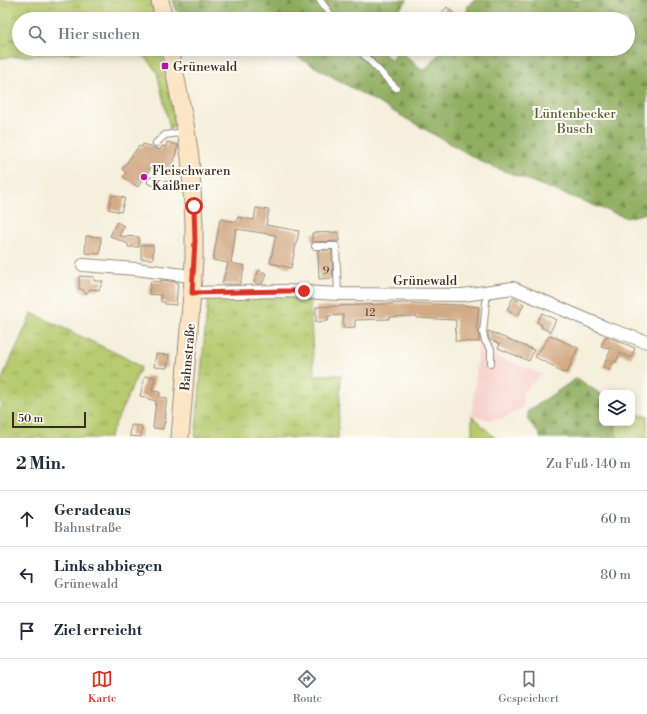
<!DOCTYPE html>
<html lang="de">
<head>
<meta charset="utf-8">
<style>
	:root { --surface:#fff; --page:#f2f2f3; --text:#1f2937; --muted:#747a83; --line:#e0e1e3; --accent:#d93025 }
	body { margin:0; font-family:"Libre Bodoni",serif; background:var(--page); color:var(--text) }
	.controls { position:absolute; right:12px; bottom:12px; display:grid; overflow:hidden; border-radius:8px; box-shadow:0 2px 10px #0003 }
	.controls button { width:36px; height:36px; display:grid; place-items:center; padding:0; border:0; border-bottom:1px solid var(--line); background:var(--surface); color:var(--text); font:20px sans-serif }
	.scale { position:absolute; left:12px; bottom:10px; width:74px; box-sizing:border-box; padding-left:4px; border:2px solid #3b2a1e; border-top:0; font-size:11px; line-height:14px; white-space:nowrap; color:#3b2a1e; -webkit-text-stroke:3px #fdfcf7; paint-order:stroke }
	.stop { position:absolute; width:12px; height:12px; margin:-9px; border:3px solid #d93025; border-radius:50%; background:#fff }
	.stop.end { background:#d93025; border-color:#fff; box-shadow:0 1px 4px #0008 }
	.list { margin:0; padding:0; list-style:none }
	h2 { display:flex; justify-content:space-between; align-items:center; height:52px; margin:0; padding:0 16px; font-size:17px }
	h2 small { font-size:13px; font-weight:400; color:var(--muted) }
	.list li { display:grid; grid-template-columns:26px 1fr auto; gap:12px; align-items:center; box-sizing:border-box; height:56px; padding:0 16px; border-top:1px solid var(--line) }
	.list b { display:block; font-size:15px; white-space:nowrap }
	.list p { margin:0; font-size:13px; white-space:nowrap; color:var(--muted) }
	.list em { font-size:13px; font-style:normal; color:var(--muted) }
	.icon { flex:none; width:22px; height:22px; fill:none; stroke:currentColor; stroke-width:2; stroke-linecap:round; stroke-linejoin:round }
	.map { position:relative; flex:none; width:647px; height:438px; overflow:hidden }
	.search { position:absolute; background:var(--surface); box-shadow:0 2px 10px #0003; left:12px; right:12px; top:12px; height:44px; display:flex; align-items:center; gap:10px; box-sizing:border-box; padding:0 14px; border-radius:22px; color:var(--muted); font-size:15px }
	.sheet { height:220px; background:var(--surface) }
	nav { display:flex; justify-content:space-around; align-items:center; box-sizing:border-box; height:56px; border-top:1px solid var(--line); background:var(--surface); font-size:11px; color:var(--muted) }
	nav a { display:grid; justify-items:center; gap:2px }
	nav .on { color:var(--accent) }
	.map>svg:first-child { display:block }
	.built { fill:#f7d0cb }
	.grass { fill:url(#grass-tufts); stroke:#787a46 }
	.forest { fill:url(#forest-firs); stroke:#666c40 }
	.building { fill:#d1a983 }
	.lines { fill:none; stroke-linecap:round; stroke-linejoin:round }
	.lane-casing { stroke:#988c7c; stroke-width:8 }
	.street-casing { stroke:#988c7c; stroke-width:14 }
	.secondary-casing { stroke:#988c7c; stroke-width:19 }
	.lane { stroke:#fff; stroke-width:6 }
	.street { stroke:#fff; stroke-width:12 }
	.secondary { stroke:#fce5c4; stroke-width:17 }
	.route { stroke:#d93025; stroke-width:5 }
	.poi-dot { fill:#b5179e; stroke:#fdfcf7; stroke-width:1.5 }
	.labels { text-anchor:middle; stroke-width:4; stroke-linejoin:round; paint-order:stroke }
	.number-label { font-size:11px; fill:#604a37 }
	.poi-label { font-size:13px; fill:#3b2a1e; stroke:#fdfcf7; text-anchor:start }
	.park-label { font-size:13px; fill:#605a36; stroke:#fdfcf7 }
	.street-label { font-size:13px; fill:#3b2a1e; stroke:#fdfcf7 }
</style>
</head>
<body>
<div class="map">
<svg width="647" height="438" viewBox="0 0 647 438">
	<defs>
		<pattern id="grass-tufts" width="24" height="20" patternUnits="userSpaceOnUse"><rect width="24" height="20" fill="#b6ca6e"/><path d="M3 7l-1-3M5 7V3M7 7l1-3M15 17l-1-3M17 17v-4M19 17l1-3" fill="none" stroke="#95a45a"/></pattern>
		<pattern id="forest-firs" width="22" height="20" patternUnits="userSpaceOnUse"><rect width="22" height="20" fill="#90ae61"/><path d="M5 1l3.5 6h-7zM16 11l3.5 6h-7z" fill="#778e4f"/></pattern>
	</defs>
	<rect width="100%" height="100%" fill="#fdfcf7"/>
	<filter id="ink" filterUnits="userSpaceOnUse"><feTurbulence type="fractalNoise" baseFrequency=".025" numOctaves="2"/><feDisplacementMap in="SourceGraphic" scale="8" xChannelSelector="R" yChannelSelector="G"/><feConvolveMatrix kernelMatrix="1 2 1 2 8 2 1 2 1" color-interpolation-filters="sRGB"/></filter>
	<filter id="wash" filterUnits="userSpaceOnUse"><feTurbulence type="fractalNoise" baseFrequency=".012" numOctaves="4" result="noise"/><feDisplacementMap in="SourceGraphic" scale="16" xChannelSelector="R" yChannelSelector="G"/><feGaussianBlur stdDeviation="0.9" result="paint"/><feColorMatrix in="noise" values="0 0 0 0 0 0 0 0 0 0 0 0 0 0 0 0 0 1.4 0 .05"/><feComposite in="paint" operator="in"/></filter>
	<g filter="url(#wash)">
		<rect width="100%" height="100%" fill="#f5efdb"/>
		<path class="built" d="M479 342 489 353 502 359 542 374 523 392V407L507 417 491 420 472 416Z"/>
		<path class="grass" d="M0 0H151L155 19H19V39L15 40 10 39 15 41 19 40V49H131L0 58Z
			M133 49H161L175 126 170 129 157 72 146 58Z
			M303 294 304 298 310 301 314 375H341L338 438H195L208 298H280Z
			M32 313 122 356 141 367 109 438H0V386L5 372Z
			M632 413 637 415H647V438H616L615 433V423H632Z
			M472 416 494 437 495 438H472Z"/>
		<path class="forest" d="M173 0H408L390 19H216L211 16 176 11Z
			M473 0H647V213L627 218 486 164 294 55 281 49H379L390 59 399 50 424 71 443 49H628V19H466L468 6Z
			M577 378 602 395V423H615V433L616 438H540V435L528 420V411Z"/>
		<g id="blocks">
			<path class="building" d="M447 7 460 19H436Z
				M167 142 178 145V146L171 170 153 164 138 187 123 177 126 173 122 169 139 146 142 147 143 144 160 150 162 146 166 147Z
				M112 195 125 198 121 212 108 209Z
				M256 208 269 210 266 225 299 231 291 268 270 263 276 235 236 229 231 263 245 266 240 284H222L228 263 213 260 220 219 237 222V217L254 220Z
				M117 222 124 226 119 236 139 237V247H128V244L110 236Z
				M339 232V241L312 242V233Z
				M86 236 101 237 100 254 85 253Z
				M141 245H153V259H141Z
				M318 250H332L333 278 319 279Z
				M259 270 267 274 262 284H257L254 282Z
				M79 276 94 277V281H103L99 290 90 289 86 294 82 289H79Z
				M161 280 178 282 176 305 165 304V302H161V295L149 294 151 281 161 282Z
				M513 298 524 304 518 316 507 310Z
				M406 303 461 305 479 307 476 331H479V342L455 341 456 320 417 318V316L389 317V319L355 320V327L343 328V315L328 316V321L316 322V307Z
				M542 313 556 320 550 332 541 327 542 325 537 322Z
				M488 331 534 350 529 361 498 348 500 344 489 339 488 333Z
				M550 335 578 348 567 373 564 372V373L557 370V368L535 357Z
				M606 336 635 348 631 358 620 353 616 362 614 361 610 370 603 367 611 349 601 346Z
				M156 354 169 355 167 368 154 367Z
				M145 376 155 377 152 391 160 392 159 397 167 398 165 412H166L165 423H164L163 429 153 428 156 401 148 399 149 398 140 396Z
				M131 425 142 426 141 437 130 436Z"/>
		</g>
	</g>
	<g filter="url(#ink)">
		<use href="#blocks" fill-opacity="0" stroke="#988c7c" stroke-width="1"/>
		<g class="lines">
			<g class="lane-casing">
				<path id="lane" d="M320 0 334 19
					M358 49 396 88
					M156 143 165 135 185 132
					M151 181 191 191
					M315 246H336L338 294
					M487 291 483 333 485 341 491 349V363"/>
			</g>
			<g class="street-casing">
				<path id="street" d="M83 265 136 269 183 275 193 276
					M192 293 285 291 338 294 463 295 513 288 606 328 647 342"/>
			</g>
			<g class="secondary-casing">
				<path id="secondary" d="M160 0 164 19
					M170 49 185 124 190 157 194 223V260L192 293 180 438"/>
			</g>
			<use href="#lane" class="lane"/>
			<use href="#street" class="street"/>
			<use href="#secondary" class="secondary"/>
		</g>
	</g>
	<g class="lines" filter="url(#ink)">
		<path class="route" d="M194 206 195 241 192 293 286 291H304"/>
	</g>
	<g class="poi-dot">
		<rect x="161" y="62" width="8" height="8" rx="2"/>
		<circle cx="144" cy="177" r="4"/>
	</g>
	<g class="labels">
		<g class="number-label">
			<text x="326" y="274">9</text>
			<text x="370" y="316">12</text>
		</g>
		<g class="poi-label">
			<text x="173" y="71">Grünewald</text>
			<text x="152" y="175">Fleischwaren<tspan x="152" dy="15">Kaißner</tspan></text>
		</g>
		<g class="park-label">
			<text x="575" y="118">Lüntenbecker<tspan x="575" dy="15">Busch</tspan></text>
		</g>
		<g class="street-label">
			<text x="425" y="285">Grünewald</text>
			<text transform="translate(187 357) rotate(-85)" y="5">Bahnstraße</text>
		</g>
	</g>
</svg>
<div class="controls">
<button><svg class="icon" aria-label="layers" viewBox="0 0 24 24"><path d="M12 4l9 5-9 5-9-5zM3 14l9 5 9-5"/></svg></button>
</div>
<div class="scale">50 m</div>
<div class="stop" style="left:194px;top:206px"></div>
<div class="stop end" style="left:304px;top:291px"></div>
<div class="search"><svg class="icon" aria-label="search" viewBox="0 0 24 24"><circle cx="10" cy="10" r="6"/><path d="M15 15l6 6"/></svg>Hier suchen</div>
</div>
<section class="sheet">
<h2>2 Min.<small>Zu Fuß · 140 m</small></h2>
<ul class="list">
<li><svg class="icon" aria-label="ahead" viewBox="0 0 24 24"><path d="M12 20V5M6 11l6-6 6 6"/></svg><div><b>Geradeaus</b><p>Bahnstraße</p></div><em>60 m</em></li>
<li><svg class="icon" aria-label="left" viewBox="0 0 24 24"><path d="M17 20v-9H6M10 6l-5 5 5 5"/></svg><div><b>Links abbiegen</b><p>Grünewald</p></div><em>80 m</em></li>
<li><svg class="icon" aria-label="arrive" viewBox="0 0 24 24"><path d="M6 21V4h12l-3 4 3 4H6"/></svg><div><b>Ziel erreicht</b></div></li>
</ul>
</section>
<nav>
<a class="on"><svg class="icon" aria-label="map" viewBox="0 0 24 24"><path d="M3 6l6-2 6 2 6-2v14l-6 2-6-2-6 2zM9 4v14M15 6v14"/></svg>Karte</a>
<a><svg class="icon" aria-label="directions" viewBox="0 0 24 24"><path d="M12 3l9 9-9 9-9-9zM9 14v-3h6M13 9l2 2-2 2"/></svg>Route</a>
<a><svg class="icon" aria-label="saved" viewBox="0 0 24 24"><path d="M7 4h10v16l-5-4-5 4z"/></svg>Gespeichert</a>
</nav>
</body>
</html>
